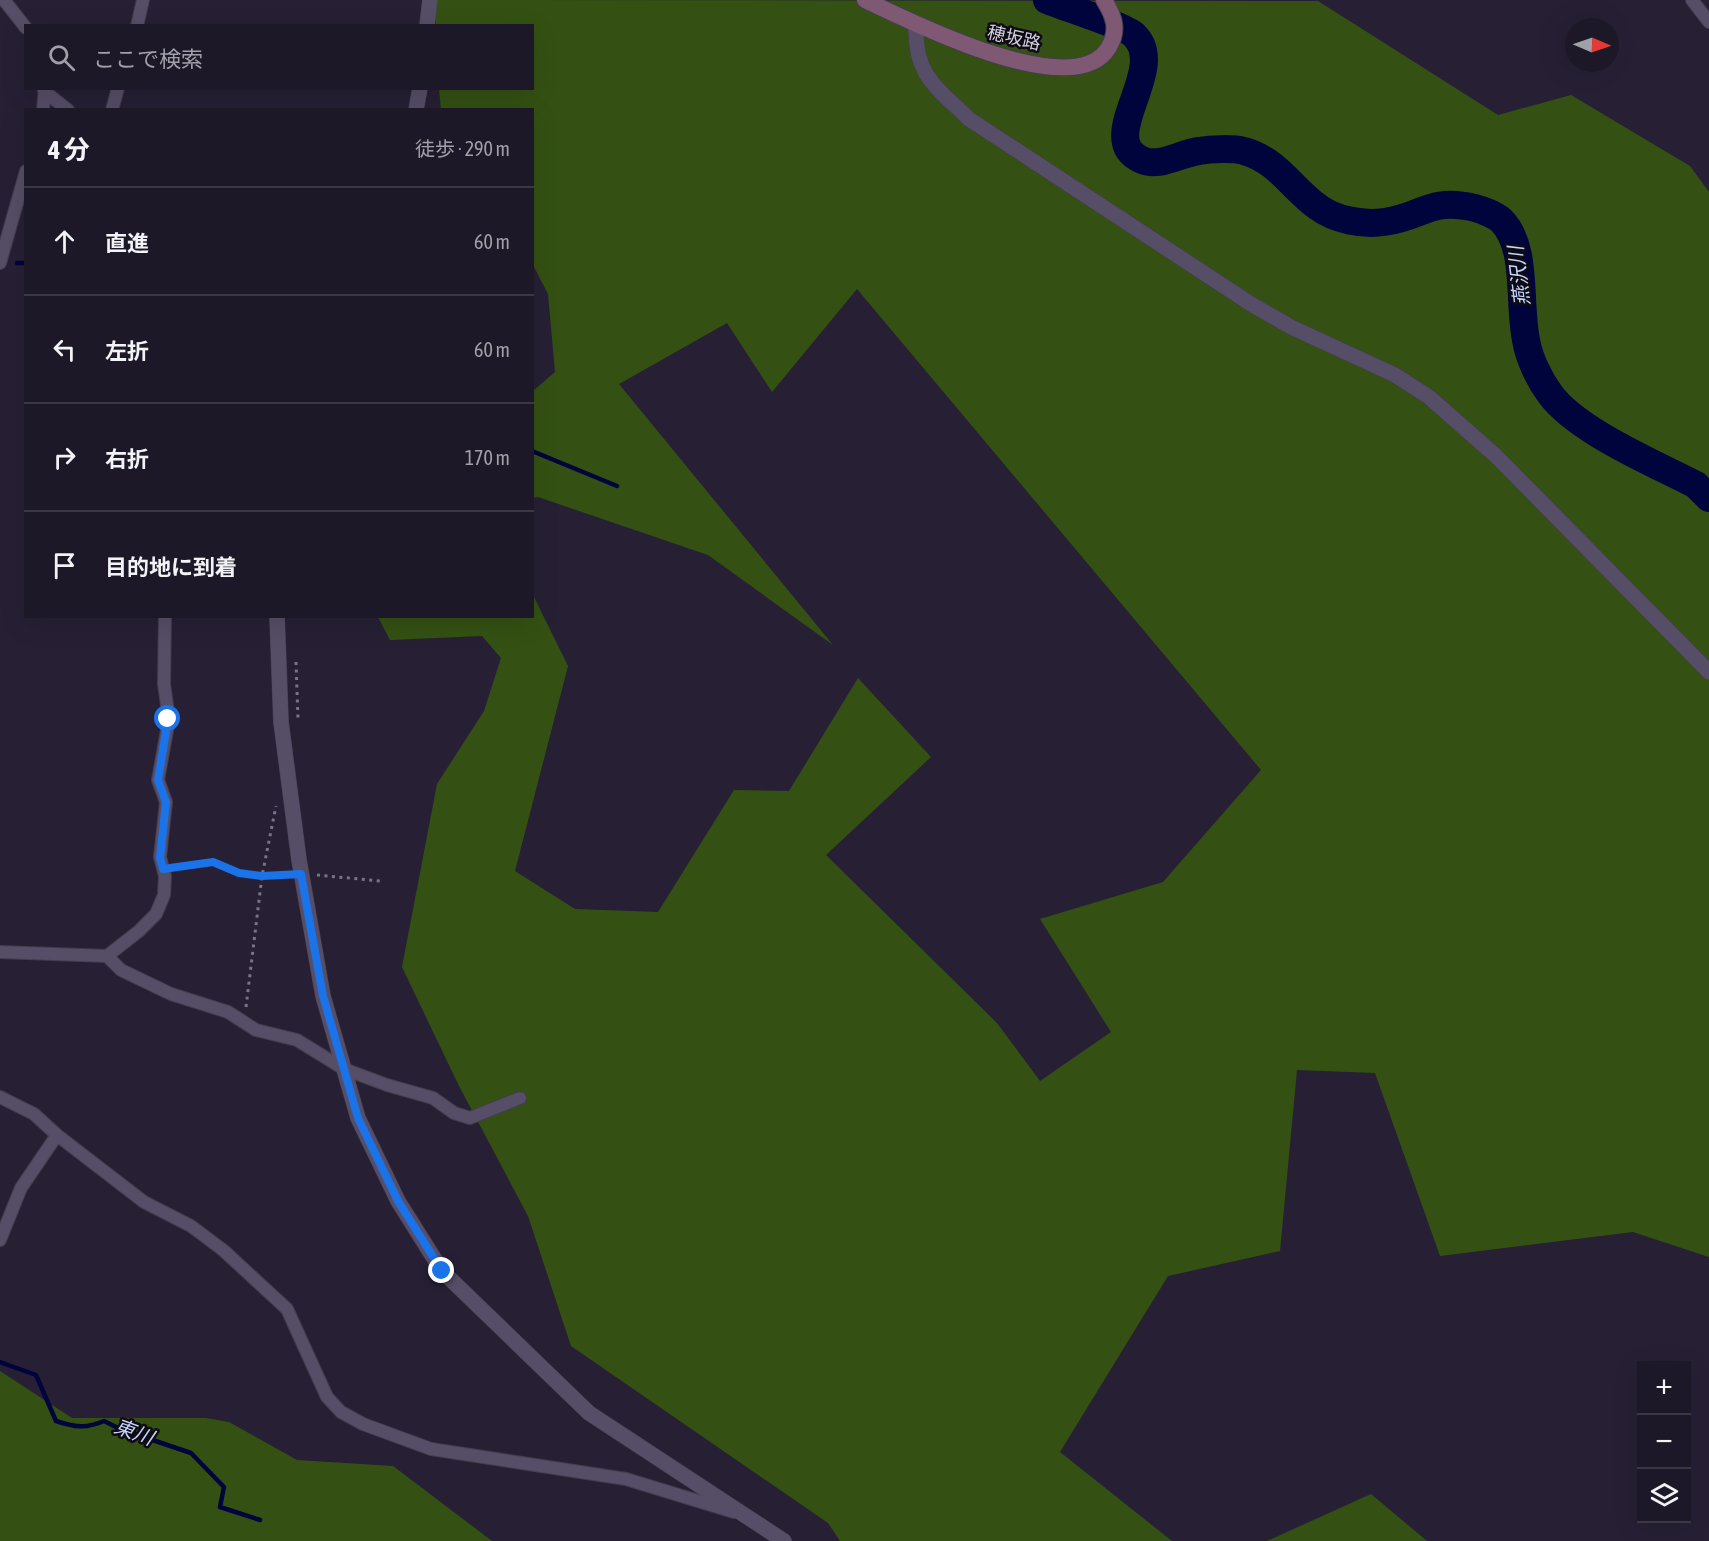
<!DOCTYPE html>
<html lang="ja">
<head>
<meta charset="utf-8">
<style>
	:root { --surface:#1d1828; --page:#2a2534; --text:#f1f3f6; --muted:#a0a0a8; --line:#3b3745 }
	body { margin:0; font-family:"Asap Condensed","Noto Sans JP",sans-serif; background:var(--page); color:var(--text) }
	.controls { position:absolute; right:18px; bottom:18px; display:grid; overflow:hidden; border-radius:0px; box-shadow:0 6px 24px #0002 }
	.controls button { width:54px; height:54px; display:grid; place-items:center; padding:0; border:0; border-bottom:2px solid var(--line); background:var(--surface); color:var(--text); font:30px sans-serif }
	.compass { position:absolute; left:1565px; top:18px; width:54px; height:54px; border-radius:50%; background:var(--surface); box-shadow:0 6px 24px #0002; rotate:92deg }
	.stop { position:absolute; width:18px; height:18px; margin:-14px; border:4px solid #1a73e8; border-radius:50%; background:#fff }
	.stop.end { background:#1a73e8; border-color:#fff; box-shadow:0 2px 6px #0008 }
	.list { margin:0; padding:0; list-style:none }
	h2 { display:flex; justify-content:space-between; align-items:center; height:78px; margin:0; padding:0 24px; font-size:26px }
	h2 small { font-size:20px; font-weight:400; color:var(--muted) }
	.list li { display:grid; grid-template-columns:39px 1fr auto; gap:18px; align-items:center; box-sizing:border-box; height:108px; padding:0 24px; border-top:2px solid var(--line) }
	.list b { display:block; font-size:22px; white-space:nowrap }
	.list em { font-size:20px; font-style:normal; color:var(--muted) }
	.icon { flex:none; width:33px; height:33px; fill:none; stroke:currentColor; stroke-width:2; stroke-linecap:round; stroke-linejoin:round }
	.map { position:relative; flex:none; width:1709px; height:1541px; overflow:hidden }
	.search { position:absolute; background:var(--surface); box-shadow:0 6px 24px #0002; left:24px; top:24px; width:510px; height:66px; display:flex; align-items:center; gap:15px; box-sizing:border-box; padding:0 21px; border-radius:0px; color:var(--muted); font-size:22px }
	.panel { position:absolute; background:var(--surface); box-shadow:0 6px 24px #0002; left:24px; top:108px; width:510px; height:510px; border-radius:0px }
	.map>svg:first-child { display:block }
	.green { fill:#345113 }
	.lines { fill:none; stroke-linecap:round; stroke-linejoin:round }
	.stream { stroke:#00043d; stroke-width:4.5 }
	.river { stroke:#00043d; stroke-width:28 }
	.minor-casing { stroke:#433d4e; stroke-width:14 }
	.tertiary-casing { stroke:#433d4e; stroke-width:16 }
	.secondary-casing { stroke:#433d4e; stroke-width:18 }
	.path { stroke:#797485; stroke-width:3; stroke-dasharray:3 4.5; stroke-linecap:butt }
	.minor { stroke:#564e66; stroke-width:12 }
	.tertiary { stroke:#564e66; stroke-width:15 }
	.secondary { stroke:#7f5974; stroke-width:16 }
	.route { stroke:#1a73e8; stroke-width:8 }
	.labels { text-anchor:middle; stroke-width:5; stroke-linejoin:round; paint-order:stroke }
	.street-label { font-size:18px; fill:#d4d0de; stroke:#0f0b15 }
	.water-label { font-size:20px; font-style:italic; fill:#c3d5fa; stroke:#0f0b15 }
</style>
</head>
<body>
<div class="map">
<svg width="1709" height="1541" viewBox="0 0 1709 1541">
	<rect width="100%" height="100%" fill="#272035"/>
	<path class="green" d="M434 0 1318 1 1498 115 1571 95 1690 166 1709 192V1257L1633 1232 1440 1256 1375 1073 1297 1070 1280 1251 1168 1276 1060 1452 1172 1541H840L828 1523 571 1346 528 1216 459 1086 402 967 437 784 484 711 501 658 482 636 390 640 378 617 532 616 533 595 568 666 515 871 575 909 658 912 734 790 789 791 858 678 931 757 826 855 997 1023 1040 1081 1111 1032 1040 919 1163 882 1261 770 857 289 772 392 727 323 619 384 833 645 708 555 538 497 533 498V391L555 372 548 294 533 265 532 110 441 109 439 89 532 88V26L436 25Z
		M0 1371 72 1418H206L229 1422 297 1460 393 1466 492 1541H0Z
		M1371 1494 1427 1541H1267Z"/>
	<g class="lines">
		<path class="stream" d="M17 263H26
			M532 451 617 486
			M0 1362 36 1375 56 1421C74 1427 86 1429 104 1421L120 1429 191 1453 224 1487 220 1507 260 1520"/>
		<path class="river" d="M1047 0C1064 7 1125 26 1134 35 1170 69 1093 139 1142 160 1160 168 1181 153 1199 151 1211 149 1232 148 1244 151 1279 161 1291 188 1318 207 1335 220 1363 225 1384 222 1423 217 1429 197 1475 208 1483 210 1495 215 1501 220 1528 247 1518 299 1526 340 1529 358 1539 379 1550 394 1577 431 1654 463 1696 485L1709 498"/>
		<g class="minor-casing">
			<path id="minor" d="M4 0 26 28
				M1692 0 1709 22
				M137 26 143 0
				M44 91 68 110
				M43 110 45 88
				M112 110 118 88
				M0 263 26 171
				M0 952 107 956 139 931 156 914 164 895 165 876 160 857 166 802 158 780 169 719 164 684 165 616
				M107 956 121 970 171 994 228 1012 256 1030 297 1040 344 1069 387 1085 433 1098 454 1113 470 1118 520 1098
				M0 1097 34 1114 57 1135 144 1202 191 1226 223 1250 287 1309 327 1397 341 1412 363 1424 431 1449 626 1479 734 1512
				M0 1240 21 1188 57 1135"/>
		</g>
		<g class="tertiary-casing">
			<path id="tertiary" d="M916 24C914 75 935 86 969 119L1251 304 1291 327 1395 375 1429 397 1496 456 1709 672
				M427 26 430 0
				M416 110 420 88
				M277 616 281 722 299 860 323 996 358 1118 398 1201 442 1271 589 1413 784 1541"/>
		</g>
		<g class="secondary-casing">
			<path id="secondary" d="M865 0C908 20 1075 106 1109 47 1119 30 1114 16 1104 0"/>
		</g>
		<path class="path" d="M296 662 298 719
			M177 867 213 862 239 873 262 876 287 875
			M317 875 380 881
			M246 1007 262 876 276 806"/>
		<use href="#minor" class="minor"/>
		<use href="#tertiary" class="tertiary"/>
		<use href="#secondary" class="secondary"/>
	</g>
	<g class="lines">
		<path class="route" d="M168 719 158 780 166 802 160 858 163 869 213 862 239 873 262 876 301 874 323 996 358 1118 398 1201 442 1271"/>
	</g>
	<g class="labels">
		<g class="street-label">
			<text transform="translate(1014 38) rotate(13)" y="6">穂坂路</text>
		</g>
		<g class="water-label">
			<text transform="translate(1519 276) rotate(-97)" y="7">燕沢川</text>
			<text transform="translate(134 1432) rotate(20)" y="7">東川</text>
		</g>
	</g>
</svg>
<div class="controls">
<button>+</button>
<button>−</button>
<button><svg class="icon" aria-label="layers" viewBox="0 0 24 24"><path d="M12 4l9 5-9 5-9-5zM3 14l9 5 9-5"/></svg></button>
</div>
<svg class="compass" viewBox="-18 -18 36 36"><path d="M0-13l5 13h-10z" fill="#e53935"/><path d="M0 13l5-13h-10z" fill="#a0a0a8"/></svg>
<div class="stop" style="left:168px;top:719px"></div>
<div class="stop end" style="left:442px;top:1271px"></div>
<div class="search"><svg class="icon" aria-label="search" viewBox="0 0 24 24"><circle cx="10" cy="10" r="6"/><path d="M15 15l6 6"/></svg>ここで検索</div>
<section class="panel">
<h2>4 分<small>徒歩 · 290 m</small></h2>
<ul class="list">
<li><svg class="icon" aria-label="ahead" viewBox="0 0 24 24"><path d="M12 20V5M6 11l6-6 6 6"/></svg><div><b>直進</b></div><em>60 m</em></li>
<li><svg class="icon" aria-label="left" viewBox="0 0 24 24"><path d="M17 20v-9H6M10 6l-5 5 5 5"/></svg><div><b>左折</b></div><em>60 m</em></li>
<li><svg class="icon" aria-label="right" viewBox="0 0 24 24"><path d="M7 20v-9h11M14 6l5 5-5 5"/></svg><div><b>右折</b></div><em>170 m</em></li>
<li><svg class="icon" aria-label="arrive" viewBox="0 0 24 24"><path d="M6 21V4h12l-3 4 3 4H6"/></svg><div><b>目的地に到着</b></div></li>
</ul>
</section>
</div>
</body>
</html>
